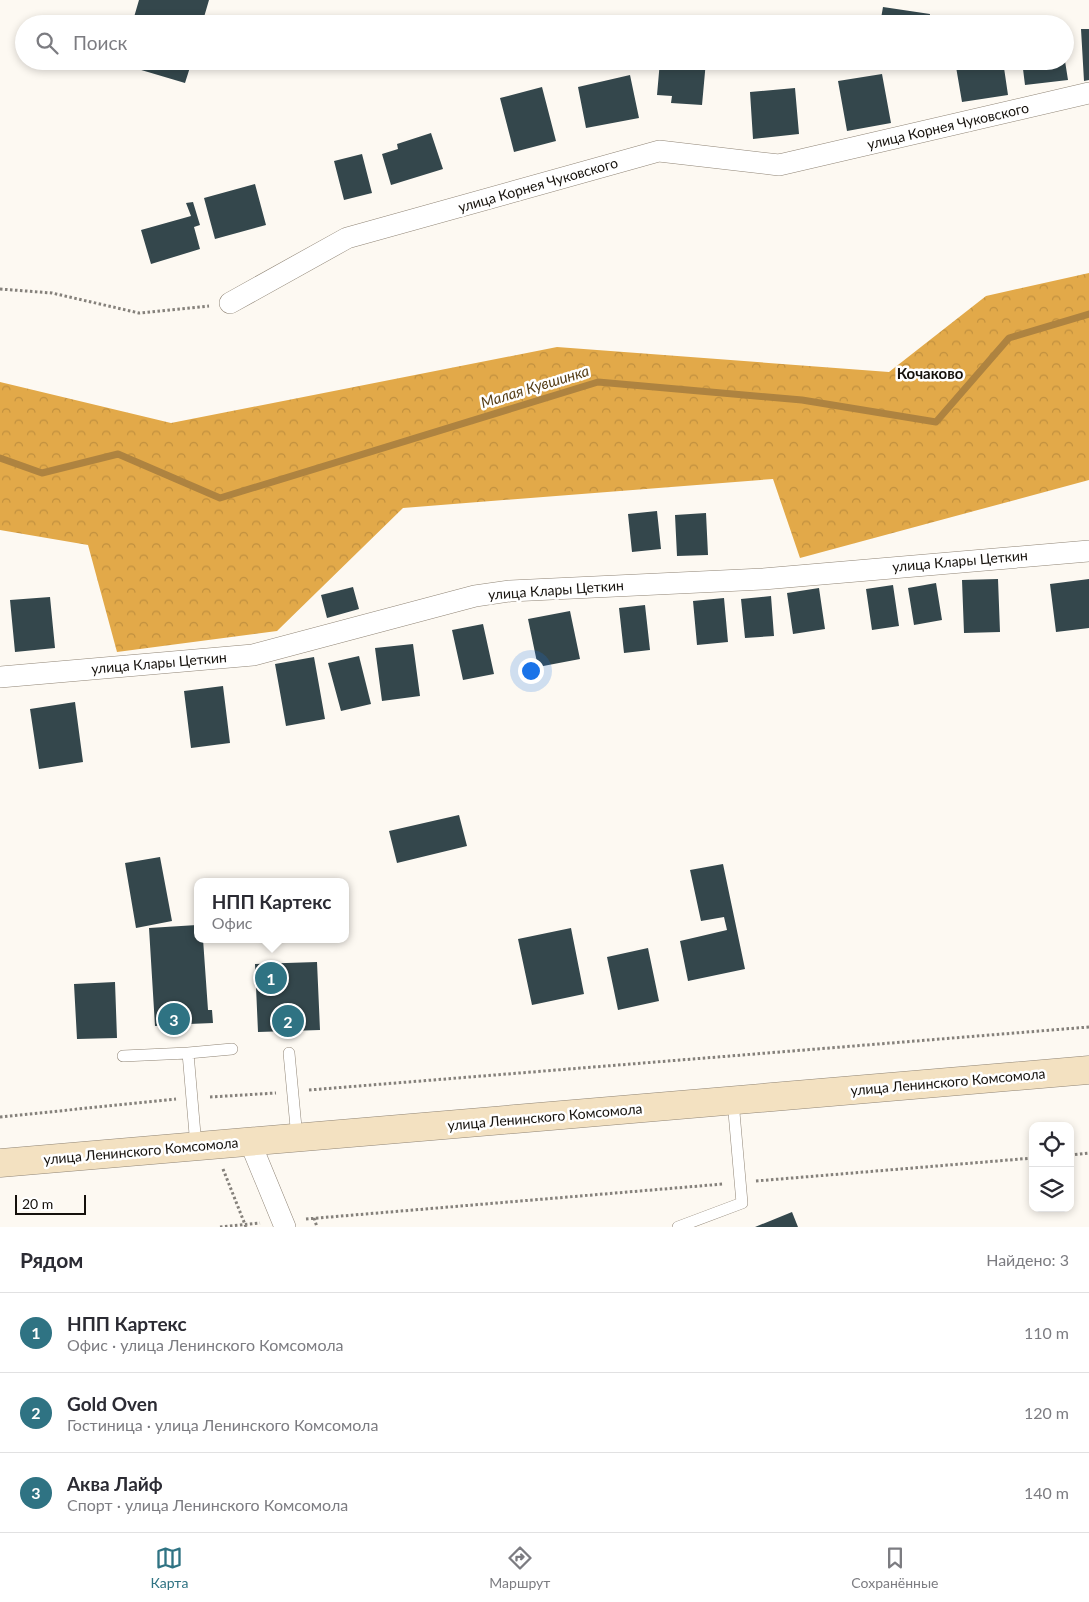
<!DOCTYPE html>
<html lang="ru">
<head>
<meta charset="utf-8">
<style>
	:root { --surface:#fff; --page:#f2f2f3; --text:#2b2b33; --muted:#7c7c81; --line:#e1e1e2; --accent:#2f7383 }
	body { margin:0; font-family:Lato,sans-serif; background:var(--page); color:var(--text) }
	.controls { position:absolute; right:15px; bottom:15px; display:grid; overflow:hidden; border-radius:10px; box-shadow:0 2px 8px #0003 }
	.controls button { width:45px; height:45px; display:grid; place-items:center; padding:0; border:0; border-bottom:1px solid var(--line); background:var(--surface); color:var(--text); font:25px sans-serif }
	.scale { position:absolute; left:15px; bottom:12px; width:71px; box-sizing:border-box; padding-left:5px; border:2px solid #15110c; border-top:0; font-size:14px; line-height:18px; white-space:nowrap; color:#15110c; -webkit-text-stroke:4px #fff; paint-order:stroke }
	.you { position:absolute; left:530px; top:670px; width:18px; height:18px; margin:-12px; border:4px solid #fff; border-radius:50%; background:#1a73e8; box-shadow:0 0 0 8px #1a73e833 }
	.badge { display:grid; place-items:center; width:32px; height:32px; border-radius:50%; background:var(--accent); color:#fff; font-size:16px; font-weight:700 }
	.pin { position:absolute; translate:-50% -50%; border:2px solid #fff; box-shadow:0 1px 5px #0006 }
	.popup { position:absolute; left:194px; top:878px; width:155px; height:65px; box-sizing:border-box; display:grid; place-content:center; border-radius:10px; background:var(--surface); filter:drop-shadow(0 1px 4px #0005); font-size:16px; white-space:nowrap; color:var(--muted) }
	.popup b { font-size:19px; color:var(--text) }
	.popup::after { content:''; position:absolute; left:50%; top:100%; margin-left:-10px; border:10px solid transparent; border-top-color:var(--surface) }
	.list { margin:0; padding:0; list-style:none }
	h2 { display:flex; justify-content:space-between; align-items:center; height:65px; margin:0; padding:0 20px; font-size:21px }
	h2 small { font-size:16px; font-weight:400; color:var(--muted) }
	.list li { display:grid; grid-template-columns:32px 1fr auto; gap:15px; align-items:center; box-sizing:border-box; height:80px; padding:0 20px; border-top:1px solid var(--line) }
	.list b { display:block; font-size:19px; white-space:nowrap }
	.list p { margin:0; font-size:16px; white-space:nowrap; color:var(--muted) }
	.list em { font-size:16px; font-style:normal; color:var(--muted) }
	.icon { flex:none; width:28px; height:28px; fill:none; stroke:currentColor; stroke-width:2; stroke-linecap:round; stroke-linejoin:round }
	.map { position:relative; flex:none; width:1089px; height:1227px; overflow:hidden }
	.search { position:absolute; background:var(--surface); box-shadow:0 2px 8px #0003; left:15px; right:15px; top:15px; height:55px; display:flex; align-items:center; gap:12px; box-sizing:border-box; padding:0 18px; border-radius:28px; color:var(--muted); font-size:19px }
	.sheet { height:305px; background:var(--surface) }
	nav { display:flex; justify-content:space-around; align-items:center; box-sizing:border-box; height:70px; border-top:1px solid var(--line); background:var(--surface); font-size:14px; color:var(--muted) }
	nav a { display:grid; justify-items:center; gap:2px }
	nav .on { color:var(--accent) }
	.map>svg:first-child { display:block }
	.forest { fill:url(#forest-crowns) }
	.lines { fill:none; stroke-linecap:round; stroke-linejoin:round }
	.stream { stroke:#ae8340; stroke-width:7 }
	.building { fill:#34474c }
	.service-casing { stroke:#908576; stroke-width:12 }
	.minor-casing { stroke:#908576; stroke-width:22 }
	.secondary-casing { stroke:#908576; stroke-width:29 }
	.path { stroke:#85817b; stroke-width:3; stroke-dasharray:2.5 2.5; stroke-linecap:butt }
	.service { stroke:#fff; stroke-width:11 }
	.minor { stroke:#fff; stroke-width:21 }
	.secondary { stroke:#f3e1c1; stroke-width:28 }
	.labels { text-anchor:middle; stroke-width:5; stroke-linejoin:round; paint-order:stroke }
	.street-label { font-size:14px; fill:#15110c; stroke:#fff }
	.neighbourhood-label { font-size:15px; font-weight:bold; fill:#15110c; stroke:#fff }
	.water-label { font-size:15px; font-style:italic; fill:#573f18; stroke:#fff }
</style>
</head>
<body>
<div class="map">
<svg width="1089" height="1227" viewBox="0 0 1089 1227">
	<defs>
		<pattern id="forest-crowns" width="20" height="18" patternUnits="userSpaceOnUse" patternTransform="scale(1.25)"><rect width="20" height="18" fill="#e2a949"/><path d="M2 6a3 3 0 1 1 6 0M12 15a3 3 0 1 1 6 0" fill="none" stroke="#c1903f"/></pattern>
	</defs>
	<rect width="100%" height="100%" fill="#fdf9f2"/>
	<path class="forest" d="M1089 273V480L800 558 773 479 403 508 277 631 117 652 88 545 0 530V382L171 423 557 347 889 372 986 296Z"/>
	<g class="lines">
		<path class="stream" d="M0 458 42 473 118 454 220 498 598 382 802 400 936 422 1009 338 1089 314"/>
	</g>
	<path class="building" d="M139 0H209L202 24H132Z
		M883 7 930 14 929 24H880Z
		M1081 29H1089V80L1084 81Z
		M121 61H192L185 83 121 64Z
		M660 61H706L702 105 671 103 672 96 657 95Z
		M955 61H1003L1008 95 962 102Z
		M1022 61H1065L1068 80 1025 85Z
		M882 74 891 123 847 131 838 81Z
		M630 75 639 118 586 128 578 87Z
		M542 87 556 141 514 152 500 98Z
		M795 88 799 134 753 139 750 92Z
		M431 133 443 169 391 185 382 154 398 149 397 144Z
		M362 154 372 193 344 200 334 161Z
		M255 184 266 225 215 239 204 198Z
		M193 202 200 225 194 227 200 249 151 264 141 230 191 216 186 203Z
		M657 511 661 549 632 552 628 514Z
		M706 513 708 555 677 556 675 515Z
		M998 579 1000 632 964 633 962 580Z
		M1089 579V628L1056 632 1050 584Z
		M936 583 942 620 914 625 908 588Z
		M893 585 899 626 872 630 866 589Z
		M353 587 359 609 327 618 321 595Z
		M819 588 825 629 793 634 787 593Z
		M771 596 774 636 745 638 741 599Z
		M50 597 55 648 15 652 10 600Z
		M724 598 728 642 697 645 693 601Z
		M645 605 650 650 624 653 619 608Z
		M570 611 580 659 538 667 528 619Z
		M483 624 494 674 463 680 452 630Z
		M413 644 420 696 382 701 375 648Z
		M359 656 371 704 341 711 328 663Z
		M314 657 325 719 286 726 275 664Z
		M223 686 230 743 191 748 184 691Z
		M75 702 83 762 39 769 30 709Z
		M459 815 467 846 397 863 389 831Z
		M160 857 172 921 136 928 125 863Z
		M723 864 745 969 688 981 680 941 727 930 724 917 701 921 690 870Z
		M197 925V939H203L208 1010H212L213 1023 189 1024 187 1029 182 1032 177 1030 174 1025 155 1026 149 928Z
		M571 928 584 994 532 1005 518 939Z
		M648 948 659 1001 618 1010 607 957Z
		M317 962 320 1030 258 1032 255 964Z
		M115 982 117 1038 77 1039 74 984Z
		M792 1212 798 1227H755Z"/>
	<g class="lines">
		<g class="service-casing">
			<path id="service" d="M188 1053 232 1049
				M289 1053 297 1138
				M123 1056 188 1053 196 1146
				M678 1227 742 1203 733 1101"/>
		</g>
		<g class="minor-casing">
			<path id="minor" d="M230 303 347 238 659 151 779 165 1089 93
				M0 677 253 655 475 596 510 591 763 579 1089 551
				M250 1142 285 1227"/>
		</g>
		<g class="secondary-casing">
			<path id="secondary" d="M0 1163 1089 1070"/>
		</g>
		<path class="path" d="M0 289 52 293 139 313 209 306
			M309 1090 1089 1027
			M210 1097 276 1093
			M0 1117 176 1099
			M1070 1155 1089 1153
			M223 1169 246 1227
			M756 1181 1033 1158
			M314 1218 317 1227
			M306 1219 723 1184
			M220 1227 260 1223"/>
		<use href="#service" class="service"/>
		<use href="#minor" class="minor"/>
		<use href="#secondary" class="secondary"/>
	</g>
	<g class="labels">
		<g class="street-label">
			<text transform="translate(948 126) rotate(-13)" y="5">улица Корнея Чуковского</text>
			<text transform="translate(538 185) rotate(-16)" y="5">улица Корнея Чуковского</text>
			<text transform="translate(960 561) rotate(-5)" y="5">улица Клары Цеткин</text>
			<text transform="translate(556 590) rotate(-4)" y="5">улица Клары Цеткин</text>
			<text transform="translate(159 663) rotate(-5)" y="5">улица Клары Цеткин</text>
			<text transform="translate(948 1082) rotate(-5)" y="5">улица Ленинского Комсомола</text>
			<text transform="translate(545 1117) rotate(-5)" y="5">улица Ленинского Комсомола</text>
			<text transform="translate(141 1151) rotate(-5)" y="5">улица Ленинского Комсомола</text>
		</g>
		<g class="neighbourhood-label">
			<text x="930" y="379">Кочаково</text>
		</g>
		<g class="water-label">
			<text transform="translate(535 387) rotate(-17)" y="5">Малая Кувшинка</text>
		</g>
	</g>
</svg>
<div class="controls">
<button><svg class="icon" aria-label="locate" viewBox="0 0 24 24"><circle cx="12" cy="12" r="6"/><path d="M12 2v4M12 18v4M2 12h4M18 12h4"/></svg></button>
<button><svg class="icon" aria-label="layers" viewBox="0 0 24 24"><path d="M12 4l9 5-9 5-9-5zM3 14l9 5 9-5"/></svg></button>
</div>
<div class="scale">20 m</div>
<div class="you"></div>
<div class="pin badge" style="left:271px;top:978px">1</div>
<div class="popup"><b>НПП Картекс</b>Офис</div>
<div class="pin badge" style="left:288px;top:1021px">2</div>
<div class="pin badge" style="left:174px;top:1019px">3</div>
<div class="search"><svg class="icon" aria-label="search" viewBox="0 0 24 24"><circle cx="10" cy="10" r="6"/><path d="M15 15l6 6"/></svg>Поиск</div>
</div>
<section class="sheet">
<h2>Рядом<small>Найдено: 3</small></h2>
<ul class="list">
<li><span class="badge">1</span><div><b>НПП Картекс</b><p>Офис · улица Ленинского Комсомола</p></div><em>110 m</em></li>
<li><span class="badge">2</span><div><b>Gold Oven</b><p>Гостиница · улица Ленинского Комсомола</p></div><em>120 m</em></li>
<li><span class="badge">3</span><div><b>Аква Лайф</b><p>Спорт · улица Ленинского Комсомола</p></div><em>140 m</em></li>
</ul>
</section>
<nav>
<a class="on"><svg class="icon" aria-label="map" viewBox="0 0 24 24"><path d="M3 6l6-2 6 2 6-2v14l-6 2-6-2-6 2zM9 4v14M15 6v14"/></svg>Карта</a>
<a><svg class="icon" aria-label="directions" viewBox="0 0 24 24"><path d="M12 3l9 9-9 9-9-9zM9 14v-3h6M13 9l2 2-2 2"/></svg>Маршрут</a>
<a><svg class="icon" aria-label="saved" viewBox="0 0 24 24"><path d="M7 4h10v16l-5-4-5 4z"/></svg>Сохранённые</a>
</nav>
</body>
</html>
